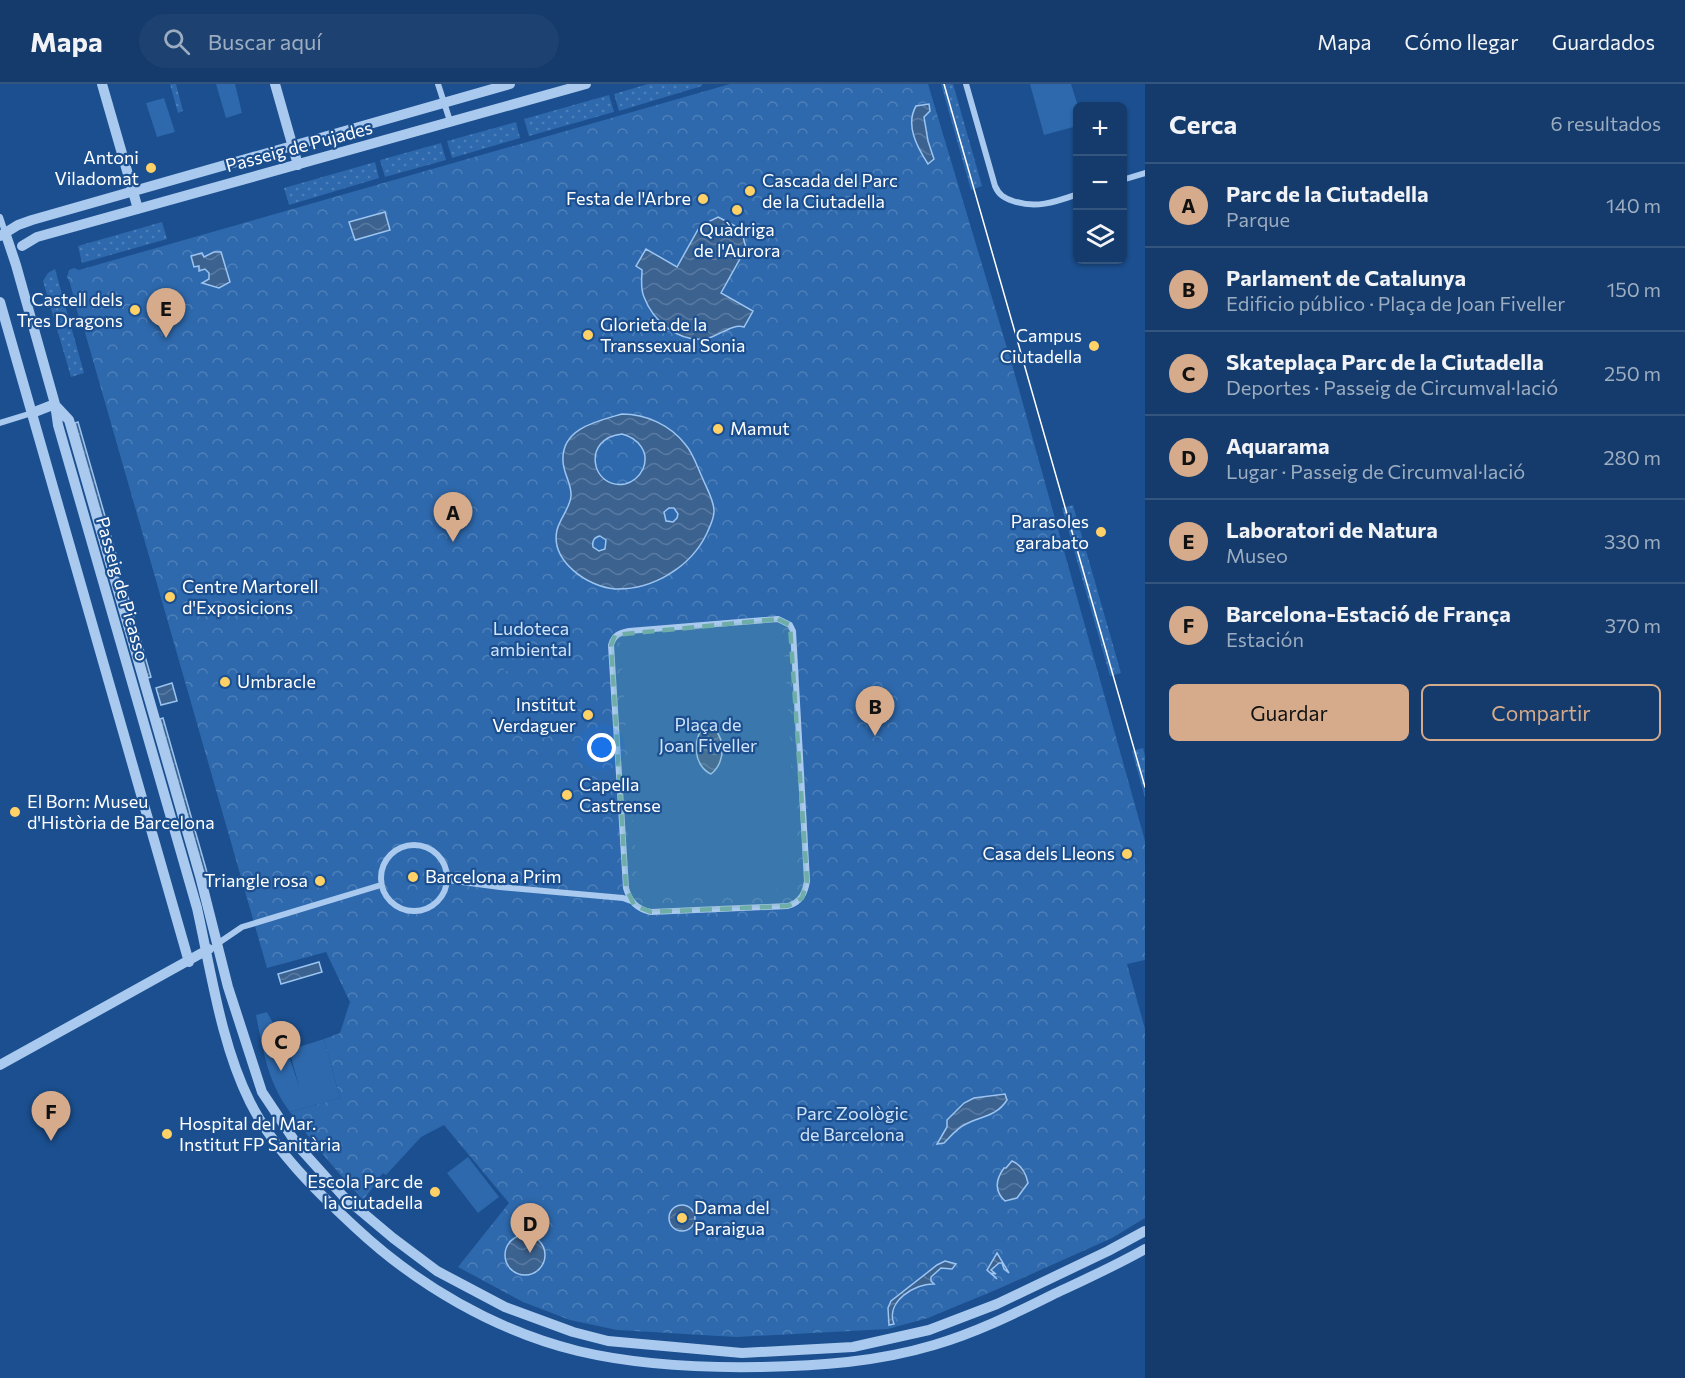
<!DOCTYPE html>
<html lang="es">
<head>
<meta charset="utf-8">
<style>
	:root { --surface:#143b6b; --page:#1d4271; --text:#f1f3f6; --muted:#9dadc1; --line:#33557e; --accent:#d6ab8b }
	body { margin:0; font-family:Commissioner,sans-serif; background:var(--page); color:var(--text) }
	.controls { position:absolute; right:18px; top:18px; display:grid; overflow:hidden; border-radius:9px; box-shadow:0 2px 4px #0004 }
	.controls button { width:54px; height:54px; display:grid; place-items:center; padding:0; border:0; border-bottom:2px solid var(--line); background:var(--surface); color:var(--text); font:30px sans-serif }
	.you { position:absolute; left:602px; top:664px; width:21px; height:21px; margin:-15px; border:4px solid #fff; border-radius:50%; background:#1a73e8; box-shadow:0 0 0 9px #1a73e833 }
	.badge { display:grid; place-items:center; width:39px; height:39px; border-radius:50%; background:var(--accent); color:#111; font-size:20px; font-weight:700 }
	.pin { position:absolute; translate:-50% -50px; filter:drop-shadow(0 2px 3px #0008) }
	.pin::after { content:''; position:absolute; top:32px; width:21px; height:18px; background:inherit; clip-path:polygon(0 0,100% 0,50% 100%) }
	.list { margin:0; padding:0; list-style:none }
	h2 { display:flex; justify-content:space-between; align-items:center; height:78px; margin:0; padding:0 24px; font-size:26px }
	h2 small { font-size:20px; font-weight:400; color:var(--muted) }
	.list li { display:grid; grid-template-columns:39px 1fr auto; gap:18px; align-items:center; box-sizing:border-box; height:84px; padding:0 24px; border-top:2px solid var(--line) }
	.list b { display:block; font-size:22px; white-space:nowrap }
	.list p { margin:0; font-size:20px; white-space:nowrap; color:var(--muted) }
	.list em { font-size:20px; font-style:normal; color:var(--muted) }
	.actions { display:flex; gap:12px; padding:18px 24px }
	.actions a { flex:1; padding:14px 0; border:2px solid var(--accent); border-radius:9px; text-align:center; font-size:21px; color:var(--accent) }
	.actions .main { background:var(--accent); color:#111 }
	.icon { flex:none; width:33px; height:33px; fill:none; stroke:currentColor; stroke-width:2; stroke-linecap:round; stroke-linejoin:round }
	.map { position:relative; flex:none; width:1145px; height:1294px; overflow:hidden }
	header { display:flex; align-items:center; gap:36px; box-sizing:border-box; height:84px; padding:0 30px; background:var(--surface); border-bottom:2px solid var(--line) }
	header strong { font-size:28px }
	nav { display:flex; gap:33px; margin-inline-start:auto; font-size:21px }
	.search { width:420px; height:54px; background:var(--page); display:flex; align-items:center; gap:15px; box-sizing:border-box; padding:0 21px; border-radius:33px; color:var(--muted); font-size:22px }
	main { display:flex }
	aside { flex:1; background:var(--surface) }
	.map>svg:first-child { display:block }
	.grass { fill:url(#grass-dots) }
	.park { fill:url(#park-crowns) }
	.garden { fill:#2e69ad; fill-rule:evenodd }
	.water { fill:url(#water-waves); stroke:#9cc4f0; stroke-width:1.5; fill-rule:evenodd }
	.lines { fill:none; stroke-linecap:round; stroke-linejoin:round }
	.minor { stroke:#a9c9ee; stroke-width:6 }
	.tertiary { stroke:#a9c9ee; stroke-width:10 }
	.tram { stroke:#fff; stroke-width:1.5 }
	.marked { fill:#6fada8; fill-opacity:0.2; stroke:#6fada8; stroke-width:4.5; stroke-dasharray:12 8; stroke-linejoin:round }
	.poi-dot { fill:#ffd166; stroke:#1b4f8f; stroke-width:2 }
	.labels { text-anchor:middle; stroke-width:4.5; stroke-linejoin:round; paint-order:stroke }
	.street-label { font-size:18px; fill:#fff; stroke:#1b4f8f }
	.poi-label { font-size:18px; fill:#fff; stroke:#1b4f8f; text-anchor:start }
	.park-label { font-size:18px; fill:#cfe3fa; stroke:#1b4f8f }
</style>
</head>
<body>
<header>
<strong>Mapa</strong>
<div class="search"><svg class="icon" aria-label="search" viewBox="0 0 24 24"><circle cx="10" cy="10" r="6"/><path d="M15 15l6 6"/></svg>Buscar aquí</div>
<nav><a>Mapa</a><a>Cómo llegar</a><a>Guardados</a></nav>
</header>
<main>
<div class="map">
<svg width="1145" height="1294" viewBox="0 0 1145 1294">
	<defs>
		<pattern id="grass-dots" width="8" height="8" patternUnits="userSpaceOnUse" patternTransform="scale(1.5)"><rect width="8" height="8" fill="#2e69ad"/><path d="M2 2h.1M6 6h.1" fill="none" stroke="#4d80b9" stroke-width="1.8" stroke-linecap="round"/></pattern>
		<pattern id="park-crowns" width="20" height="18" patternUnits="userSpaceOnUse" patternTransform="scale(1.5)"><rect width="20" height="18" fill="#2e69ad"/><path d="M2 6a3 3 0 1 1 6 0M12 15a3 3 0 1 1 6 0" fill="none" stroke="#4d80b9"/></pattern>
		<pattern id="water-waves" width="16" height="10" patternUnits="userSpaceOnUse" patternTransform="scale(1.5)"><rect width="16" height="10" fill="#3c6290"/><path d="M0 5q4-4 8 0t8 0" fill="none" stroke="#597aa1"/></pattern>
	</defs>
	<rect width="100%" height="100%" fill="#1b4f8f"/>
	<path class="grass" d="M170 0H176L183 27 178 29Z
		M648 0H702V2L619 27 614 10Z
		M941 0H953L982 102 971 106Z
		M609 11 614 28 529 52 524 35Z
		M516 38 520 54 452 74 447 57Z
		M441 59 446 76 385 93 380 76Z
		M375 78 379 94 289 121 284 104Z
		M162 138 167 155 82 179 78 162Z
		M55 185 84 289 71 293 43 197 48 189Z
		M1073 421 1121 589 1110 592 1062 424Z
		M1143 664 1145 672V714L1132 667Z"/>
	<path class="park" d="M730 0H928L1013 284 1145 757V876L1127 880 1145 945V1134L1112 1154 998 1205 928 1234 888 1245 736 1253 617 1246 570 1236 523 1218 458 1183 509 1119 444 1041 421 1053 386 1091 383 1089 377 1096 378 1097 363 1116C337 1088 313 1059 290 1028L340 1014 324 955 340 949 350 918 326 868 267 884 82 238H80L70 199 67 193 69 186 74 184 79 186Z"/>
	<path class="garden" d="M216 0H235L242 29 226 34Z
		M1030 0H1071L1078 22 1077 42 1044 51Z
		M164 14 175 48 157 53 146 19Z
		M780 539 783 544 798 797 796 802 792 804 646 812 638 807 620 558 625 551Z
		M503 580H527V587H504Z
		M267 928 286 964 299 1002 289 966 324 955 340 1014 290 1028C268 999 263 966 256 931Z
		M468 1073 499 1113 478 1129 447 1089Z
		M679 1107C726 1113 710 1168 676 1160 668 1158 661 1153 658 1146 649 1128 662 1113 679 1107ZM677 1122 689 1123 694 1138 690 1144 678 1147 670 1139 669 1131Z"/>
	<path class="water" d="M929 20 930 27 924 33 928 57 934 75 928 80C917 63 905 41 916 22Z
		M385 128 390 146 355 156 349 138Z
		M718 133 741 145 746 164 721 209 753 227 744 243C732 239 718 253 705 255 678 258 653 237 644 213 640 204 642 195 642 186L636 182 646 165 677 183 700 142Z
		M214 168H221L230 198 219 204 202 199 209 195V189L205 185 199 187V182L194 183 191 172 202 169 204 173Z
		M622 330C646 330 670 341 685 360 693 369 697 382 702 393 706 403 714 416 714 427 714 435 710 442 707 449 691 483 653 506 615 505 588 503 550 477 557 446 560 434 570 424 571 412 572 400 563 389 563 377 561 344 598 337 622 330ZM622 350C638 354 650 368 643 385 639 393 633 398 625 400 591 406 581 354 622 350ZM669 424H674L678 430 677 434 673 438 666 437 664 428ZM600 452 606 456 605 465 599 467 593 463C592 457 594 453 600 452Z
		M78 338 121 488 118 489 75 339Z
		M126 506 151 593 148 594 123 507Z
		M172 599 177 617 161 621 156 604Z
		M163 634 210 799 207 800 160 635Z
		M707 640C726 648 727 678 711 690 693 682 691 652 707 640Z
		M319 878 322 888 281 900 278 890Z
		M1005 1010 1007 1016C996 1033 981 1032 966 1040 957 1044 951 1052 944 1059L937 1060 947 1043V1036L964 1019 974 1014Z
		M1012 1077C1022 1081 1026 1089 1028 1099L1017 1114 1005 1117C994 1107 996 1095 1004 1084H1006Z
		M669 1134a13 13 0 1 1 26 0a13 13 0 1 1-26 0Z
		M505 1171a20 20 0 1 1 40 0a20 20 0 1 1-40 0Z
		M997 1169 1009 1189 1004 1185 1002 1179H999L991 1186 996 1190 991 1189 997 1195 987 1186Z
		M945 1177 956 1180 952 1185 941 1184 931 1193V1197L934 1200C915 1199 885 1218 894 1240L889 1241 888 1224 891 1217 937 1181Z"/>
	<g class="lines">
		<path class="minor" d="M438 0 450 37
			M966 0 995 102C999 111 1004 114 1013 117 1036 125 1055 118 1078 110
			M1122 96 1145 89
			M0 133 5 148
			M0 339 32 329
			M778 535 790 541 793 547 807 797C805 809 801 818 788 822L651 828C637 825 630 818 626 804L611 561C614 551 619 549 629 547Z
			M381 794a33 33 0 1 1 66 0a33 33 0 1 1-66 0Z
			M447 796 500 803 623 814 631 817
			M217 860 242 843 381 801"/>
		<path class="tertiary" d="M102 0 138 125
			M275 0 298 81
			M5 148 16 181 55 320 58 341 197 824C211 887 221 960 250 1018 274 1066 316 1107 356 1144 417 1201 496 1247 578 1267 637 1281 699 1284 760 1283 819 1282 877 1278 934 1261 975 1249 1014 1230 1052 1211 1084 1196 1115 1182 1145 1165
			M0 152 18 141 32 136 510 0
			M22 162 37 153 586 0
			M0 218 189 878
			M55 321 69 336 200 792 228 903 262 1008 298 1062 343 1112 393 1154 437 1187 505 1223 573 1248 608 1257 742 1269 853 1263 929 1246 997 1220 1108 1167 1145 1147
			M32 329 55 320
			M0 981 209 865"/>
		<path class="tram" d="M944 0 1145 703"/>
	</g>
	<path class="marked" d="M778 535 790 541 807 797 802 814 788 822 651 828 634 821 626 804 611 561 615 551Z"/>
	<g class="poi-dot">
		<circle cx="151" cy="84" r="6"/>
		<circle cx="750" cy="107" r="6"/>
		<circle cx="703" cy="115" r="6"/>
		<circle cx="737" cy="126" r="6"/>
		<circle cx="135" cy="226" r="6"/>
		<circle cx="588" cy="251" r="6"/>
		<circle cx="1094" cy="262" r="6"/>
		<circle cx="718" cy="345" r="6"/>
		<circle cx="1101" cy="448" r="6"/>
		<circle cx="170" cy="513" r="6"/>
		<circle cx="225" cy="598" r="6"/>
		<circle cx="588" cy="631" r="6"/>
		<circle cx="567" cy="711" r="6"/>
		<circle cx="15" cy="728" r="6"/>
		<circle cx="1127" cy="770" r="6"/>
		<circle cx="413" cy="793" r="6"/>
		<circle cx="320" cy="797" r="6"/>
		<circle cx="167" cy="1050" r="6"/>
		<circle cx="435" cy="1108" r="6"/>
		<circle cx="682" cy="1134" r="6"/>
	</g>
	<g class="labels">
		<g class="street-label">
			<text transform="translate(299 63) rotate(-15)" y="6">Passeig de Pujades</text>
			<text transform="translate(122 505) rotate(74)" y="6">Passeig de Picasso</text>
		</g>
		<g class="poi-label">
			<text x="139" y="80" text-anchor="end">Antoni<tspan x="139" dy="21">Viladomat</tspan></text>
			<text x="762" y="103">Cascada del Parc<tspan x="762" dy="21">de la Ciutadella</tspan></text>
			<text x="691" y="121" text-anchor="end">Festa de l'Arbre</text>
			<text x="737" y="152" text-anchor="middle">Quàdriga<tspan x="737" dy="21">de l'Aurora</tspan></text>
			<text x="123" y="222" text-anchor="end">Castell dels<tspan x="123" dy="21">Tres Dragons</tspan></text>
			<text x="600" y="247">Glorieta de la<tspan x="600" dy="21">Transsexual Sonia</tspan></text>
			<text x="1082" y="258" text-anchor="end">Campus<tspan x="1082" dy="21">Ciutadella</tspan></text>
			<text x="730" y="351">Mamut</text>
			<text x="1089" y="444" text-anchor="end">Parasoles<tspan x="1089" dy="21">garabato</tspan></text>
			<text x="182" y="509">Centre Martorell<tspan x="182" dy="21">d'Exposicions</tspan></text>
			<text x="237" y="604">Umbracle</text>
			<text x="576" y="627" text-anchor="end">Institut<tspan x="576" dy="21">Verdaguer</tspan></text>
			<text x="579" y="707">Capella<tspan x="579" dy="21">Castrense</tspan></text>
			<text x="27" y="724">El Born: Museu<tspan x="27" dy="21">d'Història de Barcelona</tspan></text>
			<text x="1115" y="776" text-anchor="end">Casa dels Lleons</text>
			<text x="425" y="799">Barcelona a Prim</text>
			<text x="308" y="803" text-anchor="end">Triangle rosa</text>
			<text x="179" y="1046">Hospital del Mar.<tspan x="179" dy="21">Institut FP Sanitària</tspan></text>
			<text x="423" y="1104" text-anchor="end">Escola Parc de<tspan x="423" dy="21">la Ciutadella</tspan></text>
			<text x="694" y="1130">Dama del<tspan x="694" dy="21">Paraigua</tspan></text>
		</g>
		<g class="park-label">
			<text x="531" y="551">Ludoteca<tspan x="531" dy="21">ambiental</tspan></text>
			<text x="708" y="647">Plaça de<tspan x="708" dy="21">Joan Fiveller</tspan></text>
			<text x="852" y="1036">Parc Zoològic<tspan x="852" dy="21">de Barcelona</tspan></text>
		</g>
	</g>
</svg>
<div class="controls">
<button>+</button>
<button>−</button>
<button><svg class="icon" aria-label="layers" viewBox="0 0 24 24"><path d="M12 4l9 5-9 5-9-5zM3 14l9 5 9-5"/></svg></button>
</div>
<div class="you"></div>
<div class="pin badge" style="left:453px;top:458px">A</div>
<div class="pin badge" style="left:875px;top:652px">B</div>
<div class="pin badge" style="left:281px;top:987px">C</div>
<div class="pin badge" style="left:530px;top:1169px">D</div>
<div class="pin badge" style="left:166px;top:254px">E</div>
<div class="pin badge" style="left:51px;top:1057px">F</div>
</div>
<aside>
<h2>Cerca<small>6 resultados</small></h2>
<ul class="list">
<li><span class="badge">A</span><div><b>Parc de la Ciutadella</b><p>Parque</p></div><em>140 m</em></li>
<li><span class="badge">B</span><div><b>Parlament de Catalunya</b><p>Edificio público · Plaça de Joan Fiveller</p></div><em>150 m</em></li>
<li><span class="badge">C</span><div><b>Skateplaça Parc de la Ciutadella</b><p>Deportes · Passeig de Circumval·lació</p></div><em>250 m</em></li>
<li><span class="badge">D</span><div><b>Aquarama</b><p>Lugar · Passeig de Circumval·lació</p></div><em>280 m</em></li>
<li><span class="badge">E</span><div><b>Laboratori de Natura</b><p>Museo</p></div><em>330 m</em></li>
<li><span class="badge">F</span><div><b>Barcelona-Estació de França</b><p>Estación</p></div><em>370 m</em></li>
</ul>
<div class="actions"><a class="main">Guardar</a><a>Compartir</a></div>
</aside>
</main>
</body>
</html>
